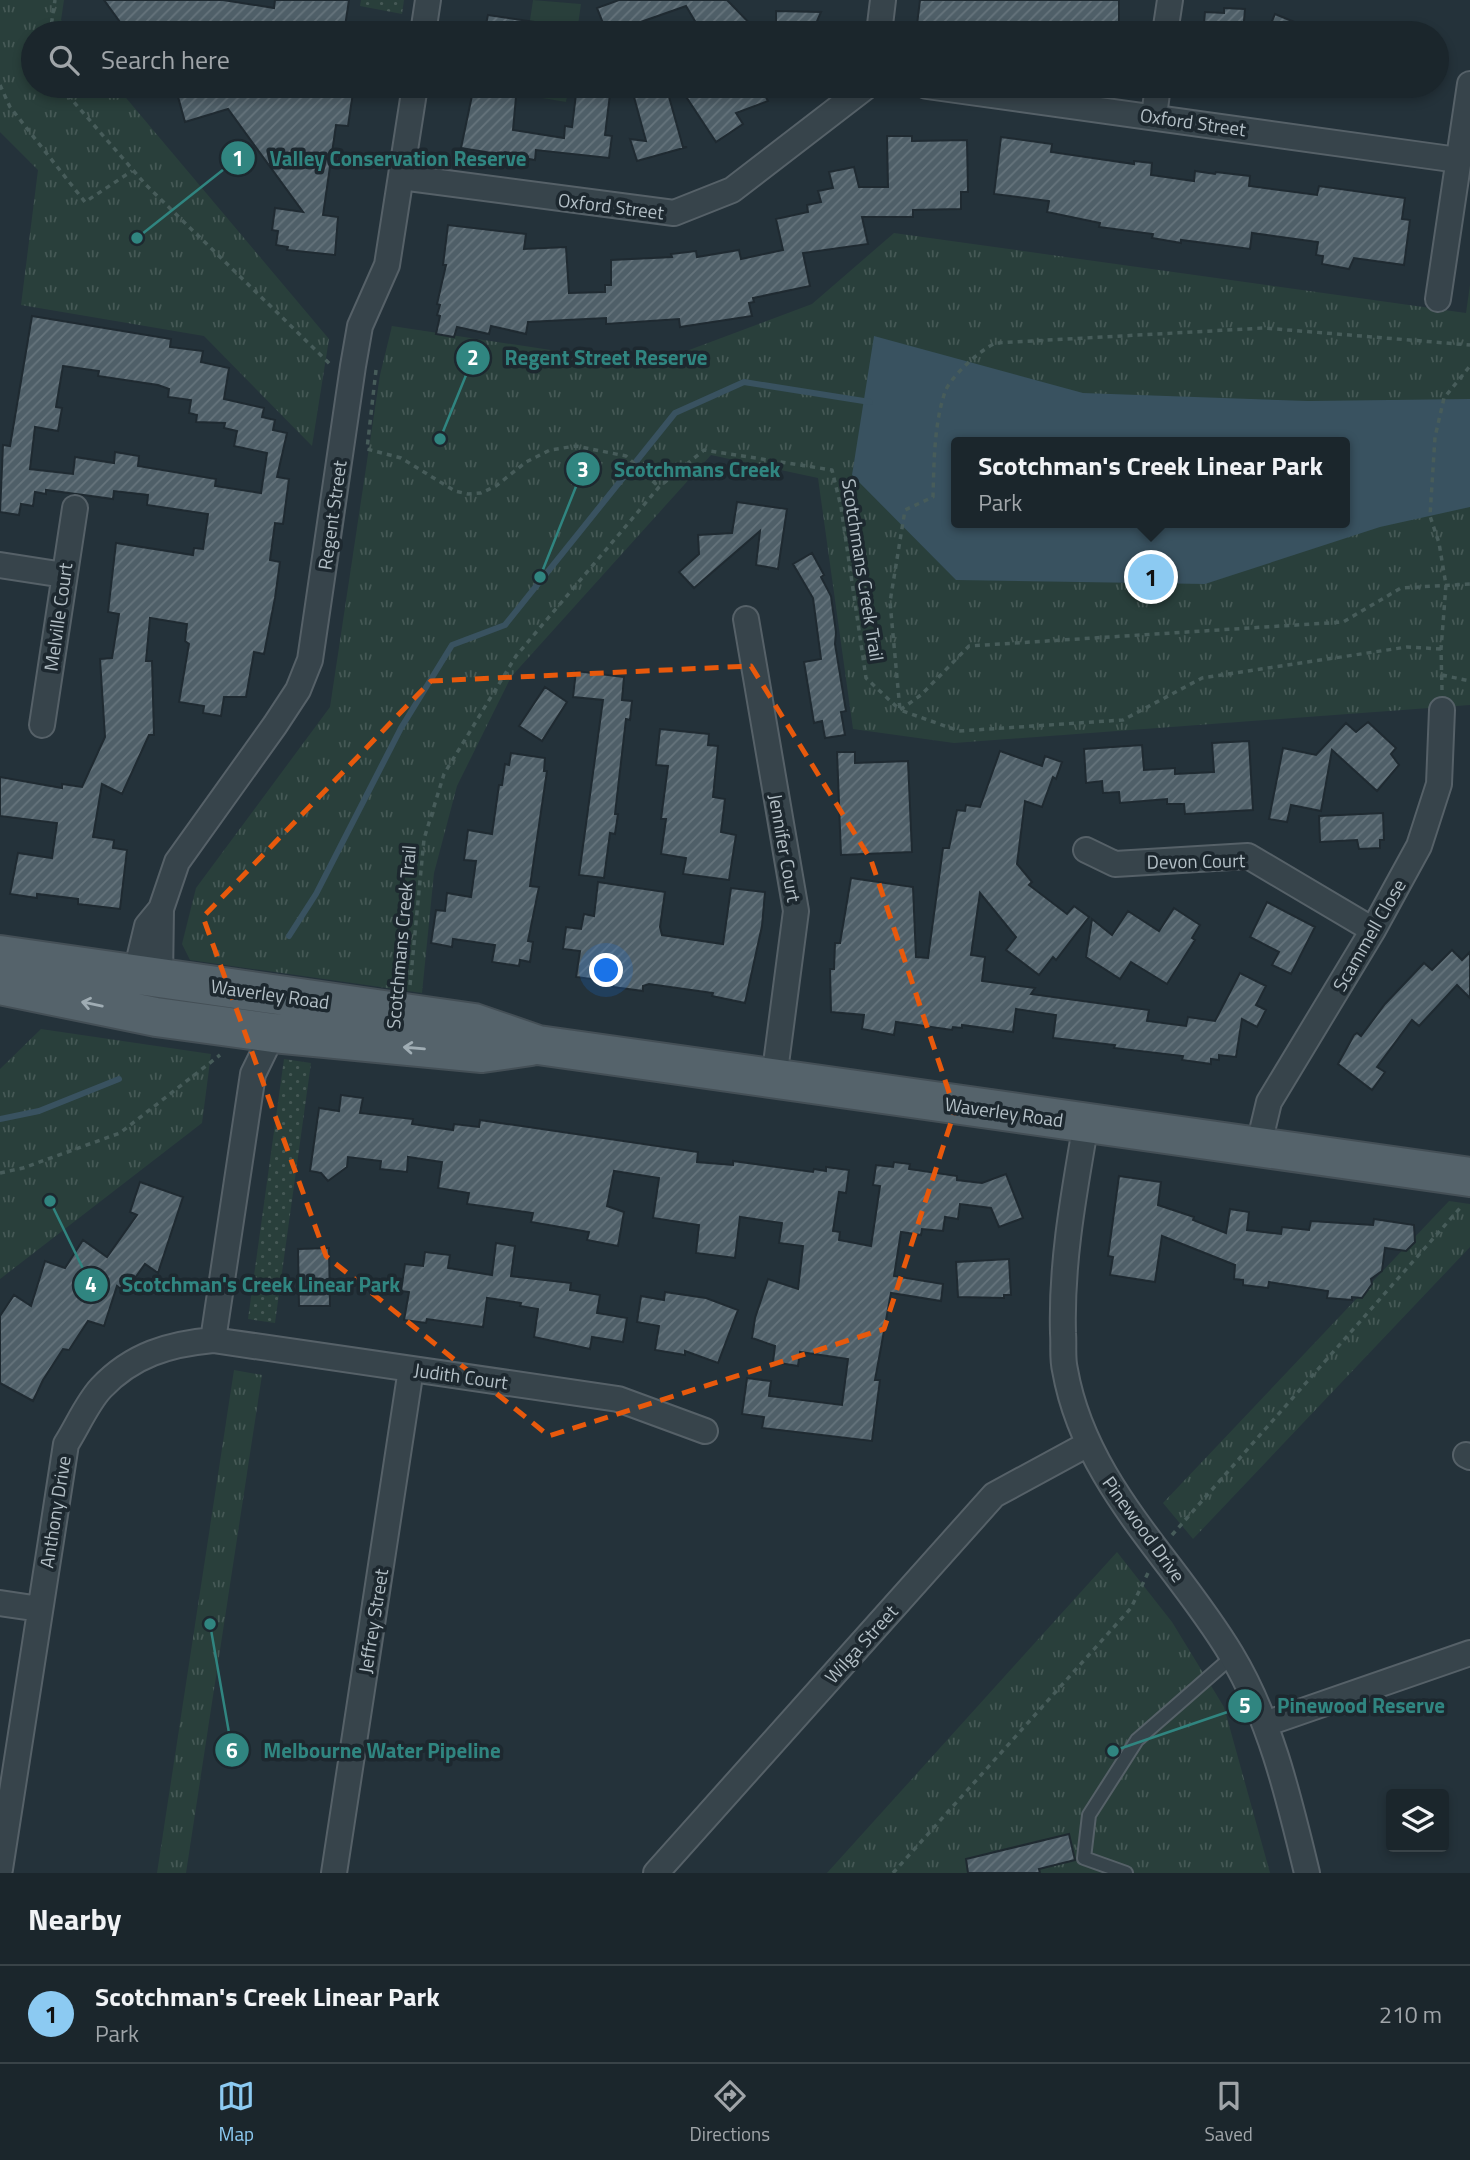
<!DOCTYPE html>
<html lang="en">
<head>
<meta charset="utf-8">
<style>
	:root { --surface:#1b262c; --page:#283238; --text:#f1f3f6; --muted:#a0a5a9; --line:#394348; --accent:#8ccaf2 }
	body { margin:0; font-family:"Titillium Web",sans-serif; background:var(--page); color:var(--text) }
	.controls { position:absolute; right:21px; bottom:21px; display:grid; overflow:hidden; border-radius:7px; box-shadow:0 4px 10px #0003 }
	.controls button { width:63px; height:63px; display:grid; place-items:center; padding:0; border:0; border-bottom:2px solid var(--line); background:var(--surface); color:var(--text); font:35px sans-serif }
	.you { position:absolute; left:607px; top:971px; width:24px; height:24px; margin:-18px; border:5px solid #fff; border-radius:50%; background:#1a73e8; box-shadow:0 0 0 10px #1a73e833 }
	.badge { display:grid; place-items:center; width:46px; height:46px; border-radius:50%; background:var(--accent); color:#111; font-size:23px; font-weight:700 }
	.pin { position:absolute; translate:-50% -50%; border:4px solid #fff; box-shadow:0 2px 7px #0006 }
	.popup { position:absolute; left:951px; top:437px; width:399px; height:91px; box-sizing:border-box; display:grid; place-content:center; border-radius:7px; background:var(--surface); filter:drop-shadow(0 2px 5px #0005); font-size:23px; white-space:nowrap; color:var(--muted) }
	.popup b { font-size:26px; color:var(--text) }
	.popup::after { content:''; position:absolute; left:50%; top:100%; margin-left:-14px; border:14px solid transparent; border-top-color:var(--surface) }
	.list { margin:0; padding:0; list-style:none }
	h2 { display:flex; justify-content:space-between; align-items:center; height:91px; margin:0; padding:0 28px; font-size:30px }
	h2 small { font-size:23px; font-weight:400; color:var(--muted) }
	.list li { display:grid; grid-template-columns:46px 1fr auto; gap:21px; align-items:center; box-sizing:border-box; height:98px; padding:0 28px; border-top:2px solid var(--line) }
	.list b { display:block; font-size:26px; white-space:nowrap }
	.list p { margin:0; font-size:23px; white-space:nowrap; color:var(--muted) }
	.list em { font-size:23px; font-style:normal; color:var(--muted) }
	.icon { flex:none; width:38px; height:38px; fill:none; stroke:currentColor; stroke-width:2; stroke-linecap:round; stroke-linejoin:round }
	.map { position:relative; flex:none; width:1470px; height:1873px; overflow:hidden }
	.search { position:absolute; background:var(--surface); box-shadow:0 4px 10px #0003; left:21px; right:21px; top:21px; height:77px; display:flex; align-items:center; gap:18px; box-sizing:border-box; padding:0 24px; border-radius:38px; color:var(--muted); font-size:26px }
	.sheet { height:189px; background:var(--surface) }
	nav { display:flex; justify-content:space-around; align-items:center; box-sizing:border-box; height:98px; border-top:2px solid var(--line); background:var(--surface); font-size:19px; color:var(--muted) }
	nav a { display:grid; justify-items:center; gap:4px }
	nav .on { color:var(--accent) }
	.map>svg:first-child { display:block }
	.grass { fill:url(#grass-dots) }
	.park { fill:url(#park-tufts); fill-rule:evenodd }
	.pitch { fill:#293f3b }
	.water { fill:#395260; fill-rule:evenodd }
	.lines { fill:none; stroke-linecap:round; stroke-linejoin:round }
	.stream { stroke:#395260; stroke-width:6 }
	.building { fill:url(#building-hatch); stroke:#1f2a31; stroke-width:2; fill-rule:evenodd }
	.lane-casing { stroke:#566168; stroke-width:16 }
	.street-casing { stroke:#566168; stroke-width:28 }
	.primary-casing { stroke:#444f56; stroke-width:42 }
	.path { stroke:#475c5a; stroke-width:3.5; stroke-dasharray:5 5; stroke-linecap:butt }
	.lane { stroke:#37444b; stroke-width:12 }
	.street { stroke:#37444b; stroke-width:24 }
	.primary { stroke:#55636b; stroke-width:38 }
	.oneway { stroke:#a0adb4 }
	.marked { fill:none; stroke:#e8590c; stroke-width:5; stroke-dasharray:14 9; stroke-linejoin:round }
	.labels { text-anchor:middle; stroke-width:7; stroke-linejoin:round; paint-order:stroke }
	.street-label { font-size:19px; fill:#b3bfc6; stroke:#1d282f }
	.leader { fill:none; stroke:#308580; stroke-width:2.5 }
	.callout-dot { fill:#308580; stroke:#1d282f; stroke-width:2.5 }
	.mark-label { font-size:21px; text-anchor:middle; font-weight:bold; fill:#fff }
	.callout-label { font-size:21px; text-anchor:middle; font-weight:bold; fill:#308580; stroke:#1d282f; stroke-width:7; stroke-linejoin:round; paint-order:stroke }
</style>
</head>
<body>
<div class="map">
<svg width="1470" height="1873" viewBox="0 0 1470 1873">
	<defs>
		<pattern id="grass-dots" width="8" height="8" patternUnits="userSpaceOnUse" patternTransform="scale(1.75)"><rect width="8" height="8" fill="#293f3b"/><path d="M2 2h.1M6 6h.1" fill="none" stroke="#465956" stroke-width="1.8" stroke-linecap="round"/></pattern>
		<pattern id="park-tufts" width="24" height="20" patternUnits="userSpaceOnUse" patternTransform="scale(1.75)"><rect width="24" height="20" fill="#293f3b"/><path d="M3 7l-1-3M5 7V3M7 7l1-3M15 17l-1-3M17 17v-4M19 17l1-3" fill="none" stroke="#465956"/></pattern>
		<pattern id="building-hatch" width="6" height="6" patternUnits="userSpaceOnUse" patternTransform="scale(1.75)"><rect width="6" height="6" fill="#4f5f68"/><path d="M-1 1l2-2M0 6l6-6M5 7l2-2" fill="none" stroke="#66747c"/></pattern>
	</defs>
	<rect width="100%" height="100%" fill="#24323a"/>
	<path class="grass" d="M361 0H404L402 14 360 6Z
		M284 1059 311 1063 275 1323 248 1319Z"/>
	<path class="park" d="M0 0H64L61 20 72 33H33V86H116L329 339 312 446 204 336 21 305 38 170 0 132Z
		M894 233 1466 313 1470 285V705L954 743 853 729 818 478 711 455 511 677 457 786 434 873 422 993 190 960 182 944 196 888 330 707 380 375 392 326 649 365 812 304ZM957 442H1345V523H957Z
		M41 1029 211 1054 202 1123 0 1279V1069Z
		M1449 1201 1470 1204V1247L1193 1539 1163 1503Z
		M234 1370 262 1375 186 1873H157Z
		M1117 1552 1172 1622 1224 1707 1270 1873H827Z"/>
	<path class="pitch" d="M533 0 581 4 577 33H528Z
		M519 86H569L566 102 518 94Z"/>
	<path class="water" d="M874 336 1083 393 1308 401 1470 399V507L1380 527 1205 584 956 580 852 475ZM1345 442V523H957V442Z"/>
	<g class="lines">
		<path class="stream" d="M289 936 316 894 401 728 452 645 505 625 675 413 744 382 870 402
			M0 1119 39 1111 119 1079"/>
	</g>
	<path class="building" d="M104 0H223L274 8 275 0H349L344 33H128Z
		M619 0H727L759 33H702L686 6 635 24 636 33H607L597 8Z
		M920 0H1119V33H916Z
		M1224 8 1245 9 1243 33H1203L1205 12 1224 13Z
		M776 11 821 12 812 33H776Z
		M1275 14 1321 33H1267Z
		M488 15 542 23 541 33H484Z
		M175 86H354L348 126 336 125 323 215 338 217 335 255 287 250 288 247 276 245 278 231 272 230 275 208 303 212 228 109 185 122Z
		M474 86H517L513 130 564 138 565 126 572 127 577 86H611L605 135 612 136 609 158 536 150 535 160 461 148Z
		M631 86H666L683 147H687L637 161 630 139 646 141Z
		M679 86H760L768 101 736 113 743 124 716 142Z
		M887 136H912V141L967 140 968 192H961V209L913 210V217H862L868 244 803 253 810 286 753 298 754 302 749 303 752 316 680 327 679 319 606 324V318L528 322 526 334 491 326 489 334 457 327 454 337 436 334 440 316 437 315 440 305 437 304 446 265H443L448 225 526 234 524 249 566 247 569 293 605 292V285H611V260L672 257 671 254 696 251 697 257 739 250 741 259 783 250 776 219 808 212 807 205 821 202 818 191 833 188 829 172 854 167 859 187H888Z
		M1001 137 1052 144 1051 152 1134 164V161L1152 163 1151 175 1194 181 1195 171 1215 174 1216 172 1250 176 1249 186 1317 195 1319 186 1405 198 1402 219 1410 220 1404 265 1354 258 1349 269 1322 264 1323 256 1316 255 1318 242 1252 233 1250 249 1181 240V243L1152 238 1153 234 1099 227 1100 223 1047 212 1049 201 994 194Z
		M32 316 171 339 170 347 203 351 201 362 229 368 224 399 264 408 262 417 275 420 273 430 287 433 277 477 289 479 283 524 275 523 270 560 280 562 275 598 264 654 254 652 246 697H224L221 716 203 713 204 706 179 702 189 644 185 641 187 624 150 618 146 661H152L154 735H149L122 794 102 784 93 837 114 840 113 848 127 850 120 909 78 904V899L37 894V898L10 894 18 853 52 858 57 823 0 816V777L62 788V784L82 787 105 737 100 659 112 658 119 614 108 612 116 543 193 555 194 548 203 549 208 514 147 505 148 495 114 491 113 499 46 490V494L35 492 33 506 21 504 19 515 0 512 3 445 10 446ZM63 366 99 371 98 376 158 385 169 389 168 397 191 400 189 413 197 415 196 422 225 423 224 428 237 431 234 446 267 453 261 493 215 486 216 479 138 466 139 456 115 452 114 463 75 457 73 474 30 469 35 427 58 431 62 408 56 407Z
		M737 502 787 509 778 569 756 565 760 531 694 588 679 572 699 554 698 535 732 533Z
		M812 553 824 575 821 577 831 596 836 632 835 644 846 711 841 712 845 735 825 738 822 721 814 723 804 662 821 659 813 598 793 564Z
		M576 671 624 677 622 700 632 701 630 720 626 719 615 814H618L615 834 610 833 604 878 579 875 603 700 573 697Z
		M545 687 567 702 542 741 519 726Z
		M1368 722 1396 748 1391 754 1399 765 1377 791 1332 750 1321 811 1291 805 1287 822 1269 819 1283 748 1316 755 1346 723 1356 732Z
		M660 729 709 734 708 745 718 746 713 797 725 799 721 832 736 835 729 880 683 874 686 858 661 854 666 819H661L668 766 656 765Z
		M1249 741 1253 810 1185 814 1184 804H1167V799L1120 803 1119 792 1103 793 1102 781 1086 783 1084 749 1142 745 1144 770 1175 768V774L1214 772 1212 743Z
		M1000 751 1042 766 1045 756 1062 762 1056 779 1053 777 1042 807 1025 801 1017 864 1032 882 1029 885 1067 914 1074 906 1089 917 1056 960 1053 957 1039 975 1006 950 1016 937 980 893 971 955 985 957 982 981 1035 988 1031 994 1149 1010 1147 1021 1186 1026 1188 1017 1215 1021 1240 973 1266 986 1256 1005 1266 1010 1257 1027 1242 1019 1236 1057 1219 1055V1060L1211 1059V1064L1182 1060 1183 1056 1114 1048 1115 1045 1053 1038 1056 1015 1016 1009 1013 1032 962 1025V1028L953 1027 952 1030 896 1022 894 1035 862 1029 864 1015 831 1012 830 969H834L835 943H840L851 878 913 887 916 957 928 958 943 848H949L957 810 965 811 966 805 980 807Z
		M837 752H855V763L908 761 912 852 841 855Z
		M511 753 545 758 544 771H547L530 886 539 887 528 941 533 942 530 962 520 960 519 966 492 962 495 945 453 939 452 947 431 943 436 910 445 911 447 893 471 897 476 861 464 860 468 830 492 834 499 785H502L505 764 509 765Z
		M1383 813 1384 840H1380V848L1359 849 1357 840 1320 842 1319 816Z
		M598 882 665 892 660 927 662 935 723 944 731 888 765 892 762 926 745 1003 712 996 713 993 649 984 643 986V991L613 987 614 982 576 977 580 951 563 949 566 927 581 929 584 914 594 916Z
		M1267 902 1315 927 1291 974 1272 965 1279 952 1250 937Z
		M1174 908 1200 925 1192 938 1195 940 1167 984 1131 962 1120 979 1086 957 1092 919 1112 935 1128 911 1159 931Z
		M1452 950 1462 960 1470 952V998L1457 985 1419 1026 1412 1020 1377 1067 1385 1072 1372 1090 1338 1064 1354 1035 1357 1033 1361 1036 1385 1004 1424 963 1432 970Z
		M341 1095 363 1098 360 1113 413 1119 412 1124 453 1130 454 1124 479 1127 480 1120 698 1152 697 1162 733 1165V1161L813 1172 814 1169 826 1171V1167L849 1170 846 1193 839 1192 833 1231 840 1232 839 1240 871 1246 880 1186 873 1185 876 1165 893 1167 894 1162 910 1164 909 1169 957 1176V1180L982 1183 1006 1174 1023 1218 999 1227 991 1208 960 1204 958 1219 945 1217 943 1231 922 1229 921 1235 901 1232 894 1276 943 1284 941 1301 891 1293 875 1380H880L872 1441 762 1428 764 1417 742 1414 747 1378 771 1381 769 1396 842 1405 848 1359 800 1352 798 1366 773 1362 775 1346 752 1338 755 1318 768 1279 798 1289 803 1246 779 1243 782 1223 740 1217 735 1258 696 1253 699 1225 653 1218 659 1178 614 1171 607 1206 624 1212 618 1246 587 1240 589 1232 531 1222 533 1213 467 1204 469 1193 438 1188 442 1162 408 1157 407 1172 380 1169 381 1161 348 1157 347 1167 328 1181 321 1173 310 1171 319 1108 339 1111Z
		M1119 1176 1161 1182 1158 1205 1194 1217 1193 1220 1226 1233 1230 1209 1249 1212 1247 1230 1281 1234 1282 1227 1309 1230 1311 1221 1373 1225 1374 1219 1414 1225 1415 1242 1406 1251 1385 1248 1382 1271 1371 1279 1372 1284 1362 1298 1352 1297V1300L1327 1298 1328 1291 1269 1282 1268 1288 1243 1285V1280L1234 1279 1235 1265 1162 1236 1155 1282 1110 1275 1113 1257 1108 1256Z
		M140 1182 183 1197 158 1273 145 1264 125 1292 117 1286 104 1326 88 1321 69 1350 63 1349 43 1380 33 1401 0 1383V1316L14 1295 31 1306 45 1261 65 1268 83 1240 107 1257 137 1215 130 1212Z
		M496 1243 515 1246 511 1276 571 1283 570 1290 600 1295 597 1313 627 1318 623 1342 592 1337 590 1349 534 1337 538 1309 520 1306 521 1303 487 1298 483 1327 427 1319 426 1323 404 1320 409 1292 401 1291 405 1264 423 1266 425 1252 450 1255 448 1268 492 1275Z
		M329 1248 330 1306H299L298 1249Z
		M1009 1259 1011 1295H1004V1298L958 1297 956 1262Z
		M665 1292 706 1298 738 1310 718 1363 685 1351V1355L655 1350 659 1326 637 1322 641 1296 664 1300Z
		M1069 1834 1075 1860 1039 1869 1040 1873H968L966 1859Z"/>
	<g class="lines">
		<g class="lane-casing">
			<path id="lane" d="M1126 1873 1084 1858 1089 1815 1137 1740 1233 1656"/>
		</g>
		<g class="street-casing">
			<path id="street" d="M423 33 428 0
				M879 33 883 0
				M1165 33 1170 0
				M927 86 1458 160
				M1154 116 1158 86
				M401 177 674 213 732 190 867 86
				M1438 299 1470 84
				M0 565 64 575
				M746 619 796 911 774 1079
				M42 725 75 508
				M1086 850 1115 864 1248 856 1373 930
				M135 976 147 926 161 909 177 862 275 725 298 690 310 660 353 366 360 326 387 265 415 86
				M160 979 161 909
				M1086 1123C1074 1193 1061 1262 1063 1333 1064 1345 1062 1358 1065 1370 1085 1484 1174 1559 1231 1654 1271 1720 1289 1799 1307 1873
				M1258 1148 1269 1102 1373 930 1419 846 1439 784 1442 710
				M213 1340 618 1399 705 1431
				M1466 1455 1470 1457
				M0 1603 40 1609
				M1265 1724 1470 1653
				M0 1869 66 1444C77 1427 87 1403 101 1388 132 1355 169 1344 213 1340L253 1074 273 1033
				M334 1873 411 1369
				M656 1873 994 1495 1088 1444"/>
		</g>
		<g class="primary-casing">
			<path id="primary" d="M0 955 474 1023 538 1045 1470 1177
				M0 985 156 1017 273 1033 482 1053 531 1046"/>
		</g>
		<path class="path" d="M50 33 55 0
			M0 85 10 107 85 202 132 171
			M63 86 66 93 146 185 330 364
			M376 370 367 449 401 458 455 491 468 494 481 493 496 486 526 462 550 450 576 446 626 456 659 487
			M1441 649 1407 647 1202 678 1123 720 959 731 900 710 890 602 905 510 933 497C934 463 934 424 945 392 950 377 982 348 996 343L1264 328 1470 345
			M1442 675 1470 681
			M1442 690 1441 649 1446 585 1439 543 1430 516 1435 437 1444 398 1470 366
			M410 985 424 839 444 774 516 656 659 487 704 450 832 470 841 507 866 678 900 710 921 695 969 646 1343 622 1401 588 1470 584
			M0 1173 23 1168 120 1133 220 1055
			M1172 1535 1461 1207
			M893 1873 1131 1608 1148 1573"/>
		<use href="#lane" class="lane"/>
		<use href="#street" class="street"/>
		<use href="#primary" class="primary"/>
	</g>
	<defs><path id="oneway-shaft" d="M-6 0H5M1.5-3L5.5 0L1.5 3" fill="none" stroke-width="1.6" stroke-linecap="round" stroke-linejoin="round" transform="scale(1.75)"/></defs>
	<g class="oneway">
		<use href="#oneway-shaft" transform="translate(92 1004) rotate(-168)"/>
		<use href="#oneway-shaft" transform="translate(414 1048) rotate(-175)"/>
	</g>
	<path class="marked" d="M751 666 871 860 955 1110 884 1329 549 1436 326 1256 203 917 431 681Z"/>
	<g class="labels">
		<g class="street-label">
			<text transform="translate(1193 122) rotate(8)" y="7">Oxford Street</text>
			<text transform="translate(611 206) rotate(7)" y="7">Oxford Street</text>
			<text transform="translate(332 515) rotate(-82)" y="7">Regent Street</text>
			<text transform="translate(863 570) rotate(81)" y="7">Scotchmans Creek Trail</text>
			<text transform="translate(58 617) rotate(-82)" y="7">Melville Court</text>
			<text transform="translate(785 848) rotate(80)" y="7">Jennifer Court</text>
			<text transform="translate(1196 861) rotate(-1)" y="7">Devon Court</text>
			<text transform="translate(1369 935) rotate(-60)" y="7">Scammell Close</text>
			<text transform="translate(401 937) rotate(-85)" y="7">Scotchmans Creek Trail</text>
			<text transform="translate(270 994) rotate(8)" y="7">Waverley Road</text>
			<text transform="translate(1004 1112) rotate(8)" y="7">Waverley Road</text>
			<text transform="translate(461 1376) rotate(8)" y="7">Judith Court</text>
			<text transform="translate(55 1512) rotate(-81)" y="7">Anthony Drive</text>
			<text transform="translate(1144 1529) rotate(54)" y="7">Pinewood Drive</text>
			<text transform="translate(373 1621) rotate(-81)" y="7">Jeffrey Street</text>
			<text transform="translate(861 1644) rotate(-48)" y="7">Wilga Street</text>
		</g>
	</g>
	<path class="leader" d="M137 238L238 158M440 439L473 358M540 577L583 469M50 1201L91 1285M1113 1751L1245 1706M210 1624L232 1750"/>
	<g class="callout-dot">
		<circle cx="137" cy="238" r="7"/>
		<circle cx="440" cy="439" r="7"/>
		<circle cx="540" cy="577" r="7"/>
		<circle cx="50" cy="1201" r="7"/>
		<circle cx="1113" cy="1751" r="7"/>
		<circle cx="210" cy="1624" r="7"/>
		<circle cx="238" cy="158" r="18"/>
		<circle cx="473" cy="358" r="18"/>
		<circle cx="583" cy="469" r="18"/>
		<circle cx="91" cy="1285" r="18"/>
		<circle cx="1245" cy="1706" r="18"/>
		<circle cx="232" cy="1750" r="18"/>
	</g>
	<g class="mark-label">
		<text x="238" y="166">1</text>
		<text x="473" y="365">2</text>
		<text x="583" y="477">3</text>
		<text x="91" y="1292">4</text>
		<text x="1245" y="1713">5</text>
		<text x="232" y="1758">6</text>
	</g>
	<g class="callout-label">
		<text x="398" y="166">Valley Conservation Reserve</text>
		<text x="606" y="365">Regent Street Reserve</text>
		<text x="697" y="477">Scotchmans Creek</text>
		<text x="261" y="1292">Scotchman's Creek Linear Park</text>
		<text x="1361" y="1713">Pinewood Reserve</text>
		<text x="382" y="1758">Melbourne Water Pipeline</text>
	</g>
</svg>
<div class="controls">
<button><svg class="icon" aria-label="layers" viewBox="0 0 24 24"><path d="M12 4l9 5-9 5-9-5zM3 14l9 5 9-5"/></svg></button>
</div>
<div class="you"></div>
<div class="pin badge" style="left:1151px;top:577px">1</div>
<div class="popup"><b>Scotchman's Creek Linear Park</b>Park</div>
<div class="search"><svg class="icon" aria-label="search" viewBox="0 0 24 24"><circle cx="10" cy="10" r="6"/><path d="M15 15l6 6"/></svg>Search here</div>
</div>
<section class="sheet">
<h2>Nearby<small></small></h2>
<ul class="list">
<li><span class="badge">1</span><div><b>Scotchman's Creek Linear Park</b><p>Park</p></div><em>210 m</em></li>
</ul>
</section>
<nav>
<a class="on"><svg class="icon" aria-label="map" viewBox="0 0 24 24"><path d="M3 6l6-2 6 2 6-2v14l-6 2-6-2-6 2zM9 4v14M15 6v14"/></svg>Map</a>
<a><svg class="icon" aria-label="directions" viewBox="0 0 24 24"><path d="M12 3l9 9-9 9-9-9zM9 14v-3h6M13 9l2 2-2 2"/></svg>Directions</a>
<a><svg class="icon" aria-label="saved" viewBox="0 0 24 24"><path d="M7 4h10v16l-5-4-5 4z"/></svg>Saved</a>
</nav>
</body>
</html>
